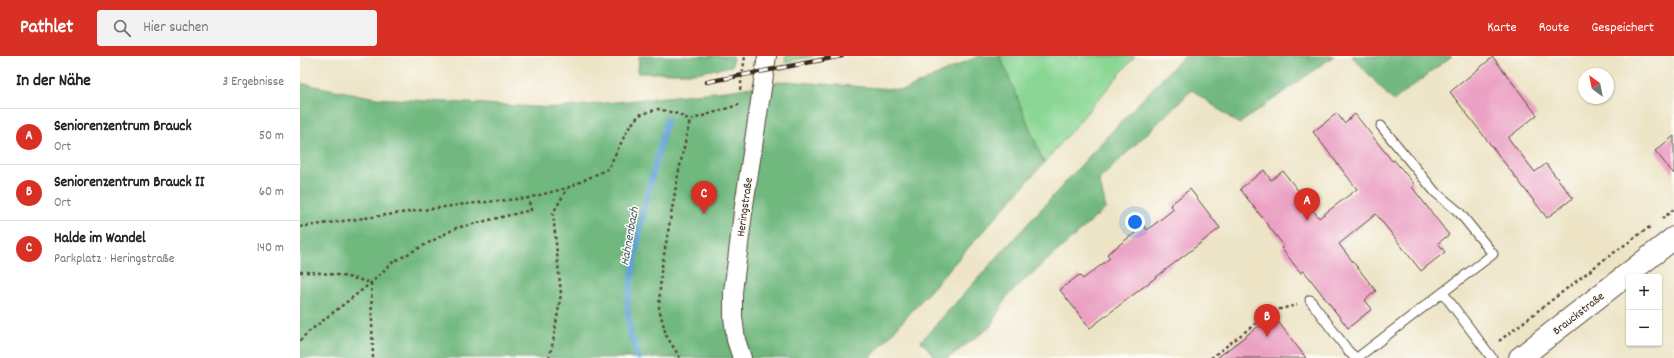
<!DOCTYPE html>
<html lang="de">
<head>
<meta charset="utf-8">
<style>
	:root { --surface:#fff; --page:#f2f2f2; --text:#222; --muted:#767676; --line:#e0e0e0; --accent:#d93025 }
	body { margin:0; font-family:Dekko,sans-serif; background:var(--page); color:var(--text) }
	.controls { position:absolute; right:12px; bottom:12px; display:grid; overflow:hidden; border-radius:4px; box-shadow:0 1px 3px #0004 }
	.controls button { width:36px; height:36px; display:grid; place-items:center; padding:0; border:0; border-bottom:1px solid var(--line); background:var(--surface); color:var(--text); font:20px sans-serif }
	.compass { position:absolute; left:1278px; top:12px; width:36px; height:36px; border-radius:50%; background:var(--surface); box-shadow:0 1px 3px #0004; rotate:328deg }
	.you { position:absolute; left:835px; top:166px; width:14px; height:14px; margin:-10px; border:3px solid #fff; border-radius:50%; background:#1a73e8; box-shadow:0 0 0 6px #1a73e833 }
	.badge { display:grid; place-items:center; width:26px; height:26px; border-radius:50%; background:var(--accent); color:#fff; font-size:13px; font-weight:700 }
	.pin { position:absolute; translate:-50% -33px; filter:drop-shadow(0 1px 2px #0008) }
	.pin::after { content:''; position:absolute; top:21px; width:14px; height:12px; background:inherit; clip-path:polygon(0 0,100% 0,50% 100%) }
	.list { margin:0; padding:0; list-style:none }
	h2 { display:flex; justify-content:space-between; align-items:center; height:52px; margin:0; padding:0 16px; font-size:17px }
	h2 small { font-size:13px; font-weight:400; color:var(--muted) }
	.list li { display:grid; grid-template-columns:26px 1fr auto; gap:12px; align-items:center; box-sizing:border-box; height:56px; padding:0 16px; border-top:1px solid var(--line) }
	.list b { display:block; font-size:15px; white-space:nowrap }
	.list p { margin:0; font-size:13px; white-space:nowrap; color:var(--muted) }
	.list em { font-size:13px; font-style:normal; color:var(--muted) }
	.icon { flex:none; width:22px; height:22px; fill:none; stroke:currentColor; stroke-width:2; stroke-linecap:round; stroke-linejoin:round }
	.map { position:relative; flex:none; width:1374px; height:302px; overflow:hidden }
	header { display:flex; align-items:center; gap:24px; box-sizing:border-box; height:56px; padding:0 20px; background:var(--accent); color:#fff }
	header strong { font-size:19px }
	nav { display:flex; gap:22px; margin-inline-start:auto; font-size:14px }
	.search { width:280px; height:36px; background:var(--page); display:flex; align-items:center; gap:10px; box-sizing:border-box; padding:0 14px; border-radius:4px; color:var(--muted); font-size:15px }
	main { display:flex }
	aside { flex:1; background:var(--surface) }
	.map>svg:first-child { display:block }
	.green { fill:#8ad794; stroke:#628059 }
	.forest { fill:#6fb87e; stroke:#55714e }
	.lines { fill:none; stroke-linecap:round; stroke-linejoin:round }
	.stream { stroke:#62a2d5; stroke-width:6 }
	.building { fill:#eba1c4 }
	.lane-casing { stroke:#564637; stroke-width:11 }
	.street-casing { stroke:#564637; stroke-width:20 }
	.secondary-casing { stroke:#564637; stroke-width:24 }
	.path { stroke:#564637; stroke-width:2.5; stroke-dasharray:3 3; stroke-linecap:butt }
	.lane { stroke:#fff; stroke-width:9 }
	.street { stroke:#fff; stroke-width:18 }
	.secondary { stroke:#fff; stroke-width:22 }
	.rail-casing { stroke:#3b2a1e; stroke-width:4.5 }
	.rail { stroke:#fdfcf7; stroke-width:3; stroke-dasharray:9; stroke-linecap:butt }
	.labels { text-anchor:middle; stroke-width:3; stroke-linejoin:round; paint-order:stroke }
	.street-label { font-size:12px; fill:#3b2a1e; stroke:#fdfcf7 }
	.water-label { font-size:13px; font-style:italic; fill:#4b5a67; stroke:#fdfcf7 }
</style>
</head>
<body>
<header>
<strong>Pathlet</strong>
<div class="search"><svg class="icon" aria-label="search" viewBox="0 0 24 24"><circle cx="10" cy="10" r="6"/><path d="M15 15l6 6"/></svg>Hier suchen</div>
<nav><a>Karte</a><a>Route</a><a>Gespeichert</a></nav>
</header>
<main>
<aside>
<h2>In der Nähe<small>3 Ergebnisse</small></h2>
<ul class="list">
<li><span class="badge">A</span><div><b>Seniorenzentrum Brauck</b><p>Ort</p></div><em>50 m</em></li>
<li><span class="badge">B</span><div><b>Seniorenzentrum Brauck II</b><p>Ort</p></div><em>60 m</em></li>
<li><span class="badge">C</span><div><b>Halde im Wandel</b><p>Parkplatz · Heringstraße</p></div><em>140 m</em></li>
</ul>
</aside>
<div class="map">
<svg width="1374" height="302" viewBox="0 0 1374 302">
	<rect width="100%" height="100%" fill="#fdfcf7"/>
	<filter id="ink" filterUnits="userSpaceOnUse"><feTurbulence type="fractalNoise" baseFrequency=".025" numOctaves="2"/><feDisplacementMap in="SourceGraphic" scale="8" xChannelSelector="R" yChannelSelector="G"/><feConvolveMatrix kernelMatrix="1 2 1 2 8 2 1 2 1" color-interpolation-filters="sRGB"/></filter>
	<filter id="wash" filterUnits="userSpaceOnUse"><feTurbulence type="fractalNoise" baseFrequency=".012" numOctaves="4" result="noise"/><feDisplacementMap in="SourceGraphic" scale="16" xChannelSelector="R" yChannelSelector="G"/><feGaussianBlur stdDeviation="0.9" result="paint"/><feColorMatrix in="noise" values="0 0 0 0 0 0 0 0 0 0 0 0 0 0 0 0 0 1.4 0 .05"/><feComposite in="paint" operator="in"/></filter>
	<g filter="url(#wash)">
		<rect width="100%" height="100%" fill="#ede4c6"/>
		<path class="green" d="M486 0H514L485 6Z
			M700 0H835L744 107Z"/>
		<path class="forest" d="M339 0H433L432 10 396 17H338Z
			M678 0H700L744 107 570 302H0V27L76 42 256 52 434 34 485 25 605 34Z
			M884 0H1034L939 68 892 34 799 124 806 152 707 240 690 271 648 302H636L621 285 812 75Z
			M1052 0H1152L1093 45Z"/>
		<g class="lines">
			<path class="stream" d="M339 302 331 280 327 249 343 156 367 63"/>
		</g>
		<g id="blocks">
			<path class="building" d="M1193 1 1237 59 1208 82 1235 116 1246 108 1273 142 1247 162 1150 36Z
				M1037 57 1044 67 1055 58 1092 105 1094 104 1115 129 1112 131 1149 179 1138 187 1145 196 1121 215 1076 158 1039 188 1076 235 1065 244 1072 253 1048 272 1004 215 1001 217 981 192 984 190 940 133 964 114 971 124 983 115 1019 162 1057 133 1013 76Z
				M1374 80V118L1355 95Z
				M890 133 920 172 790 272 760 234 779 219 783 223 810 202 807 198 844 170 847 174 874 153 870 149Z
				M973 259 1006 302H917Z"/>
		</g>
	</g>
	<g filter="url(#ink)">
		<use href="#blocks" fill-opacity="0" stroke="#564637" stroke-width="1"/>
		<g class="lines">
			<g class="lane-casing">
				<path id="lane" d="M1143 237 1192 302
					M1010 244 1049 296 1056 302
					M1057 302 1193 198 1159 156 1135 136 1081 70"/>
			</g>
			<g class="street-casing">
				<path id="street" d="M442 302 436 284 433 261V236L444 149 467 0"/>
			</g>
			<g class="secondary-casing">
				<path id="secondary" d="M1220 302 1374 182"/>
			</g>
			<path class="path" d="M440 34 445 0
				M1362 163 1374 153
				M0 171 166 148 228 142
				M0 216C24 216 48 220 71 227
				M71 227 73 302
				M0 285 7 277 71 227 93 206 156 172 231 154 228 142 267 132 308 113 328 73 339 59 358 53 378 58 390 64 438 49 439 47
				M1199 285 1305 203 1351 170
				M249 302 253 286 261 238 253 157 267 133
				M380 302 366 279 359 252 361 216 378 119 390 64
				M911 302 972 255 997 249"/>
			<use href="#lane" class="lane"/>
			<use href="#street" class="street"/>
			<use href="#secondary" class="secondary"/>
			<g class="rail-casing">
				<path id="rail" d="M407 26 542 0"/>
			</g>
			<use href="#rail" class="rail"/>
		</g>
	</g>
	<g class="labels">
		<g class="street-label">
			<text transform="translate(444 151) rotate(-82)" y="4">Heringstraße</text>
			<text transform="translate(1278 257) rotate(-38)" y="4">Brauckstraße</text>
		</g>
		<g class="water-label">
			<text transform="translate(328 180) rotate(-80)" y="5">Hahnenbach</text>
		</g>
	</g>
</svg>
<div class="controls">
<button>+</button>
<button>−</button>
</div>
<svg class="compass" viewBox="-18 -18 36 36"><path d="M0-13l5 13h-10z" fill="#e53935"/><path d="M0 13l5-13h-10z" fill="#767676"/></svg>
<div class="you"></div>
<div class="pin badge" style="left:1007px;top:165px">A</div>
<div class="pin badge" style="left:967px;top:281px">B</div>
<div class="pin badge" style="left:404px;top:158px">C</div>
</div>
</main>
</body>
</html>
